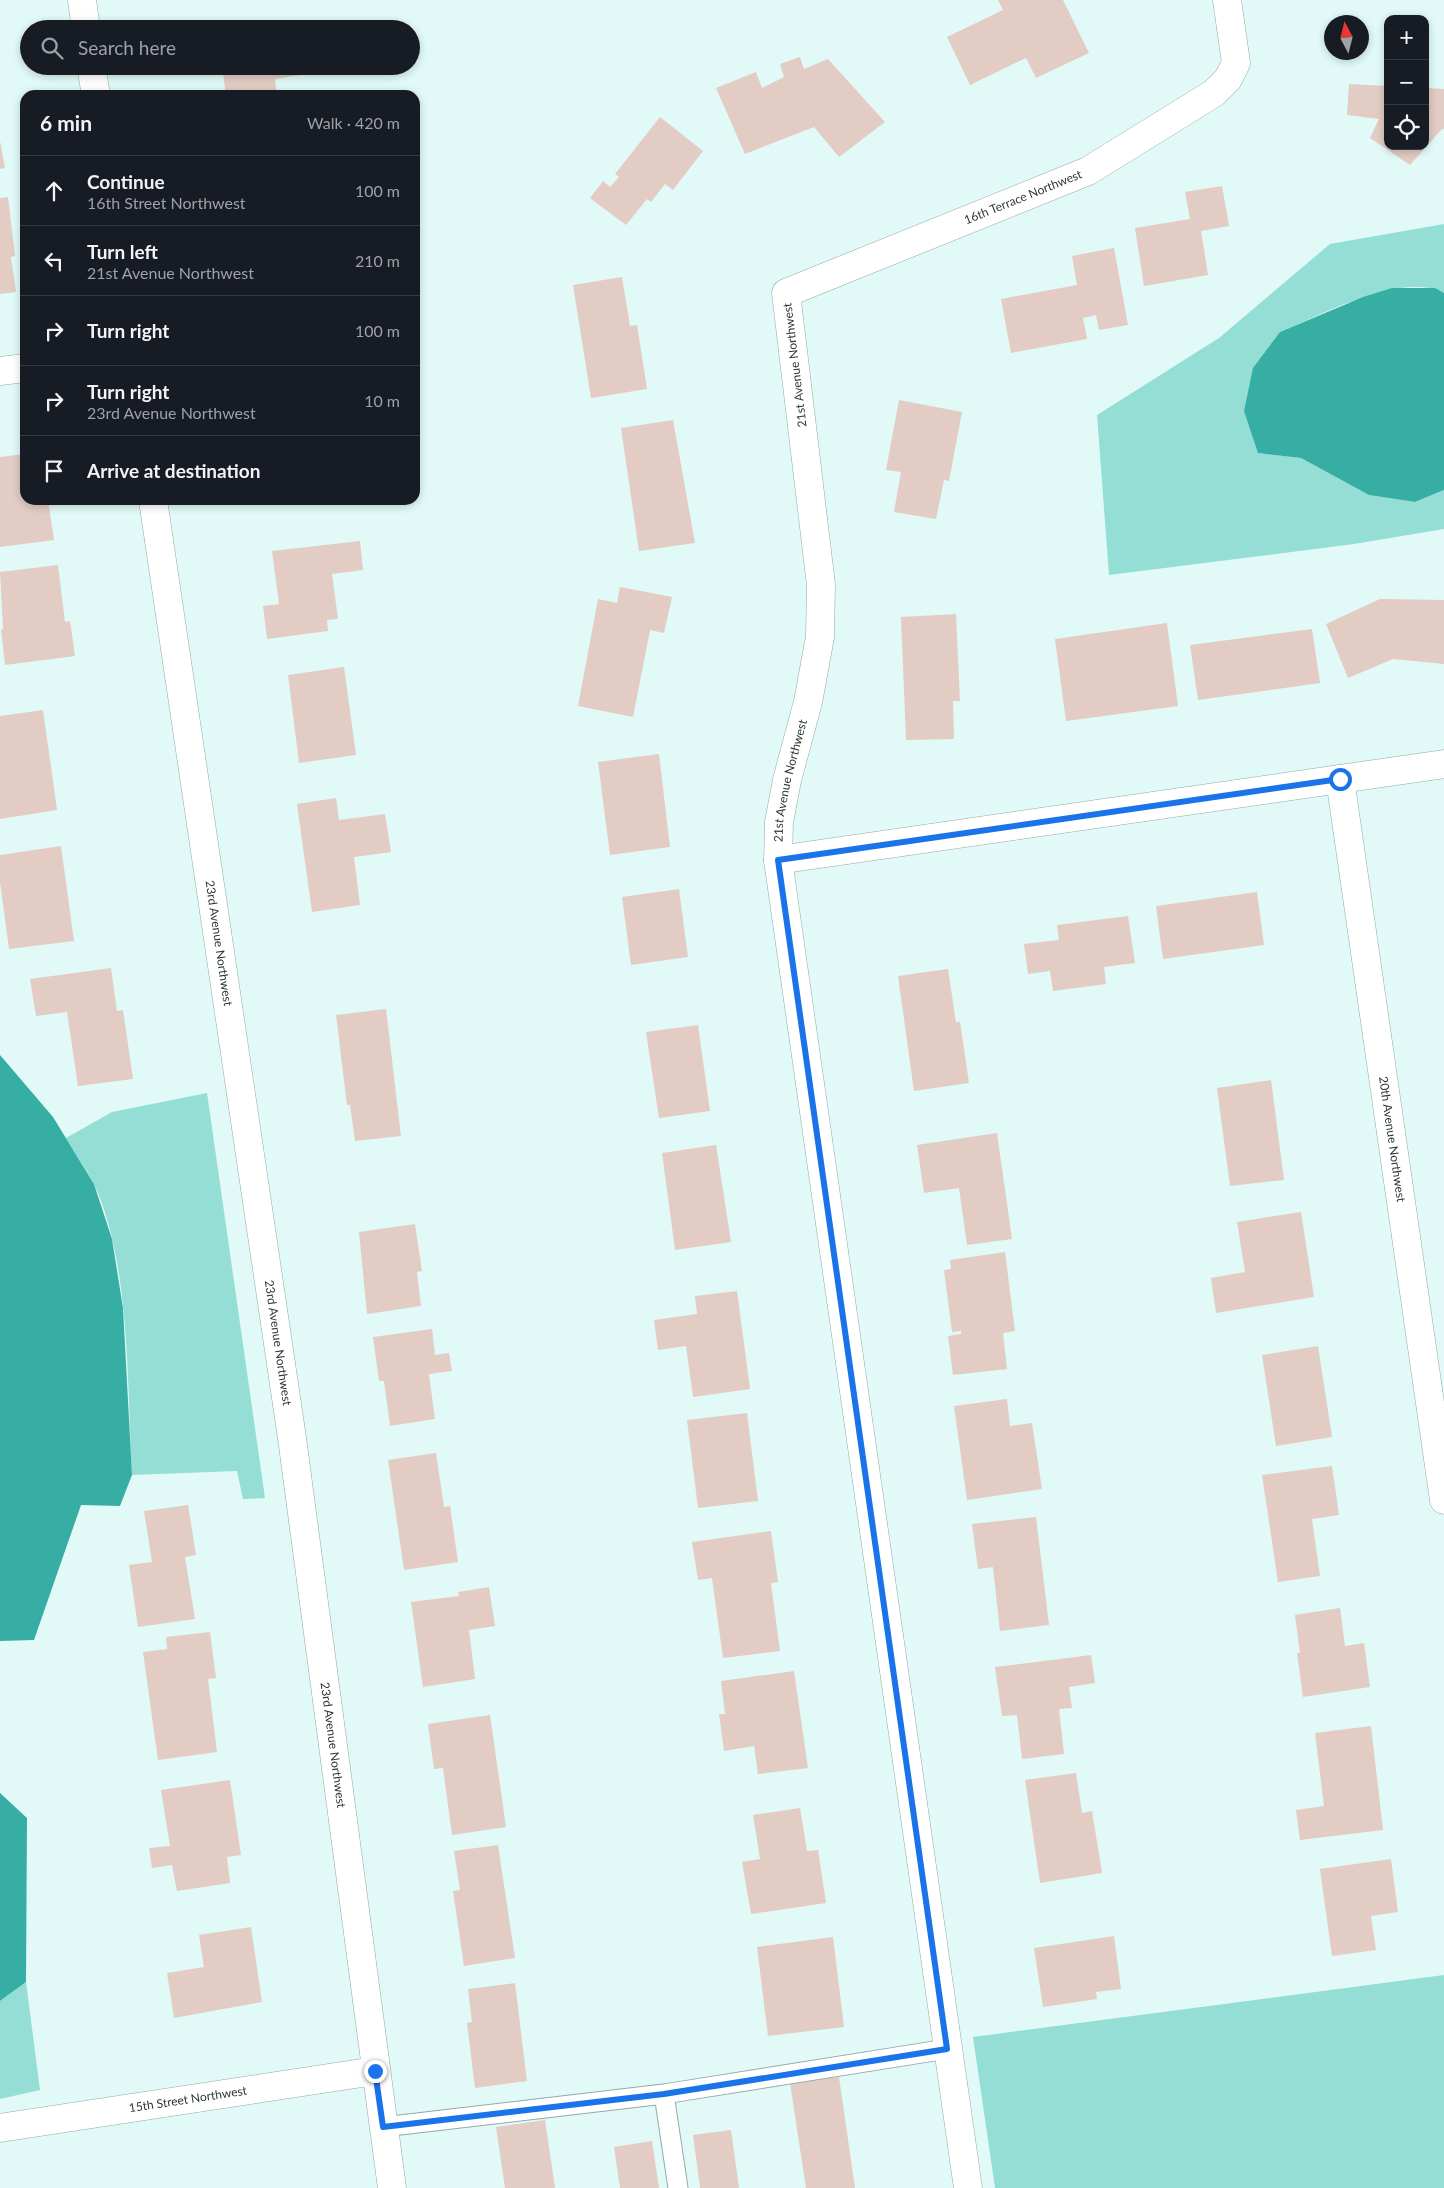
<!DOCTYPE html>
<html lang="en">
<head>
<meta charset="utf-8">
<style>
	:root { --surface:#171b24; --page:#20242c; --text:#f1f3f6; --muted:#9ea1a6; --line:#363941 }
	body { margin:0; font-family:Lato,sans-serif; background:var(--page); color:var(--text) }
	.controls { position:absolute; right:15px; top:15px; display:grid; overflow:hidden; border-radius:10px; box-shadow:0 2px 8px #0003 }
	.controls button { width:45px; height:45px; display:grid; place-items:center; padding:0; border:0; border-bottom:1px solid var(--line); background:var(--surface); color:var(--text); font:25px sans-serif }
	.compass { position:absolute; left:1324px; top:15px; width:45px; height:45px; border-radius:50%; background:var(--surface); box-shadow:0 2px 8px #0003; rotate:353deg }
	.stop { position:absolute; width:15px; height:15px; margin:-11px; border:4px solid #1a73e8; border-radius:50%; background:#fff }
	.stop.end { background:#1a73e8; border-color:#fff; box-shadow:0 1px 5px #0008 }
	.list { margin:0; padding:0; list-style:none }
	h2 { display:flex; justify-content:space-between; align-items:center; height:65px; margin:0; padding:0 20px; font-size:21px }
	h2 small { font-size:16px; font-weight:400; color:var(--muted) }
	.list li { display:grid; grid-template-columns:32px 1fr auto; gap:15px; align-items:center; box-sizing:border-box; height:70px; padding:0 20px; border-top:1px solid var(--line) }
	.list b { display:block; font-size:19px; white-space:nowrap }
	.list p { margin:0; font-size:16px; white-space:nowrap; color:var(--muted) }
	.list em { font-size:16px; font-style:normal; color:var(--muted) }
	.icon { flex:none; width:28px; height:28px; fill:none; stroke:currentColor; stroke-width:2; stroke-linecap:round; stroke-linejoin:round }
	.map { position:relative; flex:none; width:1444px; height:2188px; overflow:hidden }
	.search { position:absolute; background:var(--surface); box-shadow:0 2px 8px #0003; left:20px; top:20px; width:400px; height:55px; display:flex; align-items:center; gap:12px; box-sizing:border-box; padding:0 18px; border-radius:28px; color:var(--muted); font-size:19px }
	.panel { position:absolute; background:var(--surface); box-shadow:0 2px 8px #0003; left:20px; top:90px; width:400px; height:415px; border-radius:15px }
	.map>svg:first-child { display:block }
	.green { fill:#94ded6 }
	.water { fill:#36aea4 }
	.building { fill:#e2ccc4 }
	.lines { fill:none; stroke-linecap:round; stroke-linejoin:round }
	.lane-casing { stroke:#92aaa7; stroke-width:21 }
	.street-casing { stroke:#92aaa7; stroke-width:29 }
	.lane { stroke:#fff; stroke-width:19 }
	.street { stroke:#fff; stroke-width:28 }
	.route { stroke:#1a73e8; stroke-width:6 }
	.labels { text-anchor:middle; stroke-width:5; stroke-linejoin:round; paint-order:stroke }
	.street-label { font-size:12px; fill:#2d3736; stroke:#fff }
</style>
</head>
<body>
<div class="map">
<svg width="1444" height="2188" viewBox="0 0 1444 2188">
	<rect width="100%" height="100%" fill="#e1faf7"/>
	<path class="green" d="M1444 224V293C1402 271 1321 315 1280 332L1258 453 1301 458 1369 495 1415 502 1444 490V529L1354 544 1109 575 1097 415 1219 338 1330 244Z
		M207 1093 265 1498 243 1499 237 1471 132 1475C127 1388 131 1263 94 1184 86 1169 75 1153 66 1138L112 1112Z
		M1444 1975V2188H995L973 2037Z
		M26 1982 40 2090 0 2099V2001Z"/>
	<path class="water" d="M1392 288H1435L1444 293V490L1415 502 1369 495 1301 458 1258 453 1244 411 1253 368 1280 332 1363 297Z
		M0 1055 53 1117 94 1184 112 1239 123 1308 132 1475 120 1506 81 1505 34 1640 0 1641Z
		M0 1793 27 1818 26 1982 0 2001Z"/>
	<path class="building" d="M998 0H1063L1089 53 1036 78 1026 58 970 85 947 37 1003 10Z
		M267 23V29H232L231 28Z
		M800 57 804 69 828 59 885 122 839 157 814 127 745 154 716 88 756 72 762 88 784 77 780 64Z
		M222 66H319V72L275 79 277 95H226Z
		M1349 84 1388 86V146H1425V88L1444 89V129H1442L1410 165 1370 138 1379 119 1347 115Z
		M660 117 703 151 673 190 665 184 651 202 647 199 626 225 590 198 603 181 610 187 619 177 615 174Z
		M0 141 5 168 0 169Z
		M1222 186 1229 226 1201 231 1208 275 1144 286 1135 228 1190 219 1185 192Z
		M8 197 15 256 11 257 16 292 0 294V198Z
		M1114 248 1128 325 1099 330 1096 315 1083 318 1087 339 1011 353 1001 299 1077 285 1072 256Z
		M622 277 630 326 637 325 647 389 591 398 573 285Z
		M899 400 962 412 949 481 944 480 936 519 894 512 901 472 886 470Z
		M673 420 695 543 639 551 621 428Z
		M25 454V500H48L54 540 0 547V457Z
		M360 541 363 570 332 574 338 619 327 620 328 631 267 639 263 606 279 604 272 551Z
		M58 565 65 622 70 621 75 656 5 665 1 630 3 629 0 572Z
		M620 587 672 597 664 633 650 630 633 717 578 706 598 599 617 603Z
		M1380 599 1444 600V664L1393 659 1348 678 1326 624Z
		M956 614 960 701H953L954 739 906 740 901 617Z
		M1167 623 1178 706 1066 721 1055 639Z
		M1312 629 1320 683 1198 700 1190 645Z
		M344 667 356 755 299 763 288 675Z
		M43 710 57 810 0 819V716Z
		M659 754 670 847 610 855 598 762Z
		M336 798 339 820 385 814 391 852 354 857 360 905 312 912 297 804Z
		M61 846 74 941 9 949 0 882V855Z
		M679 889 688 957 631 965 622 897Z
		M1257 892 1264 945 1163 959 1156 906Z
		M1128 916 1135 963 1104 967 1106 984 1053 991 1050 971 1028 974 1024 944 1059 940 1057 925Z
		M111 968 117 1011 123 1010 133 1079 78 1086 67 1012 36 1016 30 979Z
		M948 969 956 1022H960L969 1083 914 1091 898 976Z
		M386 1009 401 1136 355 1141 350 1105H347L336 1015Z
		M698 1025 710 1111 659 1118 646 1032Z
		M1271 1080 1284 1180 1230 1186 1217 1088Z
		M997 1133 1012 1239 967 1245 959 1188 924 1193 917 1145Z
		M716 1145 731 1242 675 1250 662 1153Z
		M1301 1212 1314 1297 1216 1313 1211 1278 1245 1272 1237 1222Z
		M415 1224 422 1271 417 1272 421 1306 367 1314 359 1232Z
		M1005 1252 1015 1331 1003 1333 1007 1369 953 1375 948 1336 961 1334V1331L952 1332 944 1270 951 1269 950 1260Z
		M737 1291 750 1389 693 1397 686 1346 658 1350 654 1320 697 1314 695 1296Z
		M432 1329 435 1355 449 1353 452 1371 429 1374 435 1419 390 1426 384 1381H379L373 1337Z
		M1318 1346 1332 1437 1276 1446 1262 1355Z
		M1007 1399 1010 1426 1032 1423 1042 1489 967 1500 954 1406Z
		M747 1413 758 1501 698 1508 687 1420Z
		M436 1453 444 1507 450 1506 458 1562 404 1570 388 1460Z
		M1332 1466 1339 1515 1312 1519 1320 1576 1278 1582 1262 1475Z
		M188 1505 196 1555 185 1557 195 1619 138 1627 129 1565 152 1562 144 1511Z
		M1036 1517 1049 1625 1000 1631 993 1567 978 1569 972 1524Z
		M771 1531 778 1582 771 1583 780 1651 723 1658 712 1578 698 1580 692 1542Z
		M489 1587 495 1626 469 1630 475 1679 423 1687 411 1602 459 1596 458 1592Z
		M1340 1608 1345 1646 1364 1643 1370 1687 1303 1697 1297 1653H1300L1295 1615Z
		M210 1632 216 1678 208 1679 217 1752 158 1760 143 1652 167 1649 166 1637Z
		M1091 1655 1095 1683 1069 1687 1072 1708 1059 1709 1064 1754 1022 1759 1017 1715 1002 1716 995 1667Z
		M794 1671 808 1768 758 1774 754 1746 724 1751 719 1714H725L721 1681Z
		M490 1715 506 1827 452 1835 443 1768 434 1769 428 1724Z
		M1371 1726 1383 1830 1300 1840 1296 1810 1324 1806 1315 1733Z
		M1076 1773 1082 1813 1092 1811 1102 1873 1040 1883 1025 1780Z
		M230 1780 241 1855 227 1857 230 1883 177 1891 172 1865 152 1868 149 1848 170 1846 161 1790Z
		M800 1808 807 1851 818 1850 826 1903 751 1914 742 1862 760 1859 753 1815Z
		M498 1845 515 1958 464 1966 453 1891 460 1890 454 1851Z
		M1391 1859 1398 1912 1371 1916 1376 1950 1332 1956 1320 1869Z
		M251 1927 262 2002 174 2018 167 1973 204 1967 199 1935Z
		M1114 1936 1121 1989 1096 1992 1097 1999 1043 2007 1034 1948Z
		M833 1937 844 2027 768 2036 757 1947Z
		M515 1983 527 2081 475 2088 467 2023 472 2022 468 1989Z
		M839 2077 855 2188H806L790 2083Z
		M545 2120 555 2188H505L496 2127Z
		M731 2130 739 2188H700L693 2135Z
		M652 2141 659 2188H620L614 2147Z"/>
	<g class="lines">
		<g class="lane-casing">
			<path id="lane" d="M664 2094 678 2188
				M383 2127 664 2094 947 2049"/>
		</g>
		<g class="street-casing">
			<g id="street">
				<path d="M82 0 86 29"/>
				<path d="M91 66 96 95"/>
				<path d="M0 371 25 368"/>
				<path id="s1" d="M153 500 292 1438 392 2188"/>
				<path id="s2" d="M1340 779 1444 1500"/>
				<path d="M778 860 1444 764"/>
				<path id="s3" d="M0 2128 375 2071"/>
				<path id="s4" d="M968 2188 778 860 779 822 787 780 808 702 820 637 821 585 786 293 1088 171 1214 93 1228 79 1236 63 1227 0"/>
			</g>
		</g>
		<use href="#lane" class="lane"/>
		<use href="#street" class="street"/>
	</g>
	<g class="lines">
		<path class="route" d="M375 2071 383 2127 664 2094 947 2049 778 860 1340 779"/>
	</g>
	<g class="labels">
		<g class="street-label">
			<text dy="4" stroke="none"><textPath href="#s4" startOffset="2171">16th Terrace Northwest</textPath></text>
			<text transform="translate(795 365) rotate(-97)" y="4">21st Avenue Northwest</text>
			<text dy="4" stroke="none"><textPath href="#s4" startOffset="1422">21st Avenue Northwest</textPath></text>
			<text dy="4" stroke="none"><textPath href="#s1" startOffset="448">23rd Avenue Northwest</textPath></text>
			<text dy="4" stroke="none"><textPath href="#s2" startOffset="364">20th Avenue Northwest</textPath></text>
			<text dy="4" stroke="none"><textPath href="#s1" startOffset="852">23rd Avenue Northwest</textPath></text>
			<text dy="4" stroke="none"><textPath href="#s1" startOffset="1258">23rd Avenue Northwest</textPath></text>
			<text dy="4" stroke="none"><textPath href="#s3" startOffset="190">15th Street Northwest</textPath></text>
		</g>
	</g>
</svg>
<div class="controls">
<button>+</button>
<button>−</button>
<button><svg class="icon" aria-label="locate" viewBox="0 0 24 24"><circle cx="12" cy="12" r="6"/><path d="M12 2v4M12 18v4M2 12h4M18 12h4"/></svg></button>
</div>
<svg class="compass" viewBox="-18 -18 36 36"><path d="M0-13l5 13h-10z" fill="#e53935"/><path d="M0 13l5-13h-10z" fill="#9ea1a6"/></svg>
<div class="stop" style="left:1340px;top:779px"></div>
<div class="stop end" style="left:375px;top:2071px"></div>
<div class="search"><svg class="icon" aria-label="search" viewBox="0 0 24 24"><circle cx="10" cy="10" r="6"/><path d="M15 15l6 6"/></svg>Search here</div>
<section class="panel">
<h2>6 min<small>Walk · 420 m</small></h2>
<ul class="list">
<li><svg class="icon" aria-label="ahead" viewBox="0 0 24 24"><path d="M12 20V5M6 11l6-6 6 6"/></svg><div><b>Continue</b><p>16th Street Northwest</p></div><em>100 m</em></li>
<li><svg class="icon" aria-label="left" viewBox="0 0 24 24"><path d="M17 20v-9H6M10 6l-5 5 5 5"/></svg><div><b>Turn left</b><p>21st Avenue Northwest</p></div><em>210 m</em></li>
<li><svg class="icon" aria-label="right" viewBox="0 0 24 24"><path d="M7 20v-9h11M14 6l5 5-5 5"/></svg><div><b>Turn right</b></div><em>100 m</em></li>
<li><svg class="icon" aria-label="right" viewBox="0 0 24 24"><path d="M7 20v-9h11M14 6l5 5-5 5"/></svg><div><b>Turn right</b><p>23rd Avenue Northwest</p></div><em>10 m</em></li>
<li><svg class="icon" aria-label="arrive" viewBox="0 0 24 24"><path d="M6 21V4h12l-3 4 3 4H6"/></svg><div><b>Arrive at destination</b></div></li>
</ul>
</section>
</div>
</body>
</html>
